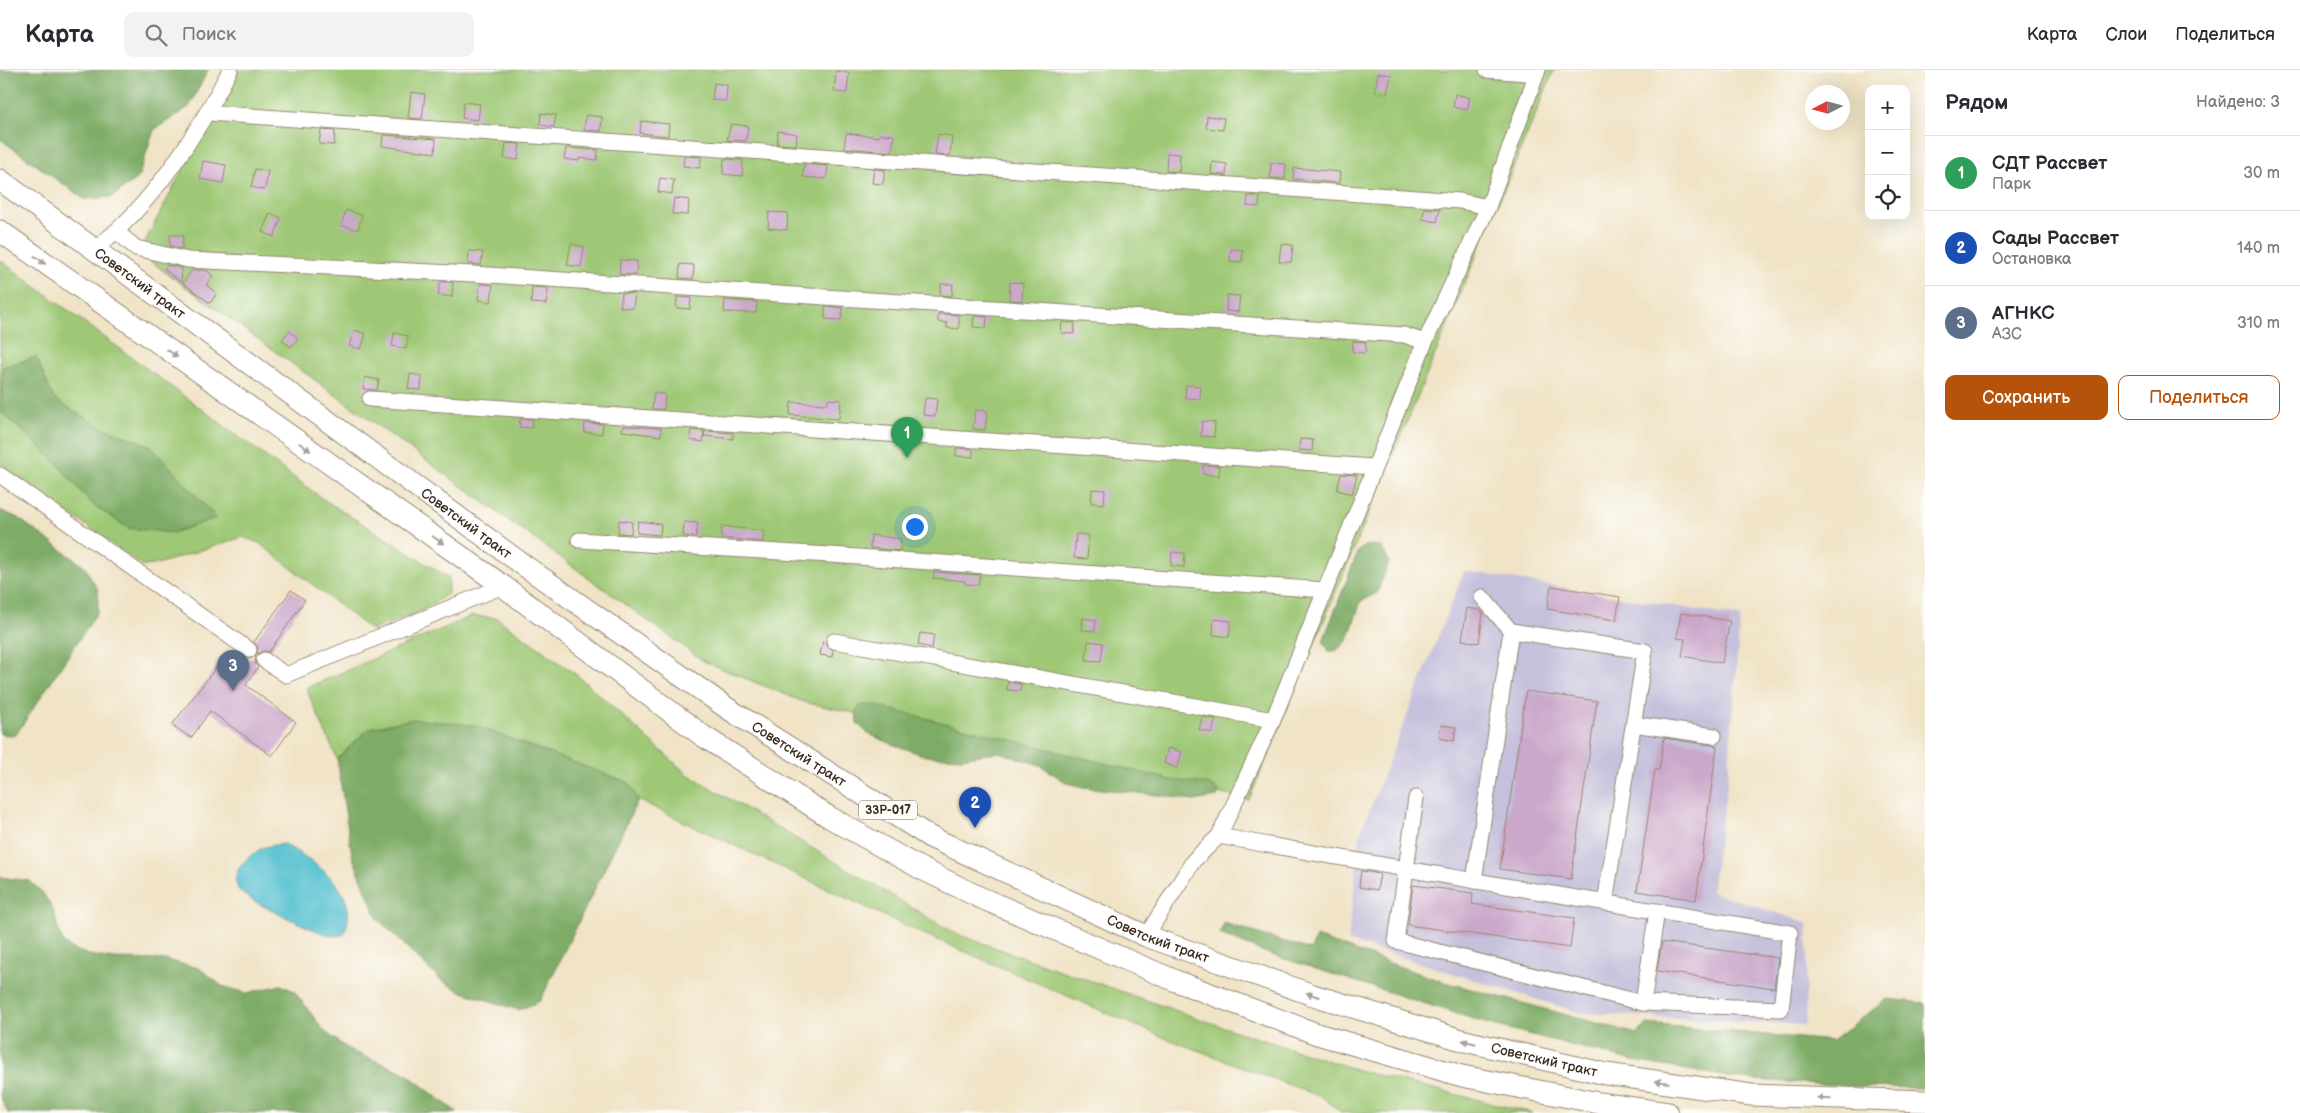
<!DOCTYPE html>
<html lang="ru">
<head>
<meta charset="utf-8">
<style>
	:root { --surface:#fff; --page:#f2f2f3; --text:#2b2b33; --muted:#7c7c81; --line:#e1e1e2; --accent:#b45309 }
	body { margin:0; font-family:"Balsamiq Sans",sans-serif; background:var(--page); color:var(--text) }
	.controls { position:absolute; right:15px; top:15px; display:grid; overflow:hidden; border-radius:10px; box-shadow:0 5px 20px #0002 }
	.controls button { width:45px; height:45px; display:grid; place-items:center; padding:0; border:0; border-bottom:1px solid var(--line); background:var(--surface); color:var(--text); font:25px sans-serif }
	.compass { position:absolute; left:1805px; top:15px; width:45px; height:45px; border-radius:50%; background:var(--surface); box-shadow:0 5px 20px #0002; rotate:264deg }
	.you { position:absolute; left:914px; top:456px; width:18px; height:18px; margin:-12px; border:4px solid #fff; border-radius:50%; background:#1a73e8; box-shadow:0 0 0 8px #1a73e833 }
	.badge { display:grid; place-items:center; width:32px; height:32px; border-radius:50%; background:var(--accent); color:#fff; font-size:16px; font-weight:700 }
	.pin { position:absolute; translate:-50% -41px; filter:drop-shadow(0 1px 2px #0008) }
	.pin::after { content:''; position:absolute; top:26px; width:18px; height:15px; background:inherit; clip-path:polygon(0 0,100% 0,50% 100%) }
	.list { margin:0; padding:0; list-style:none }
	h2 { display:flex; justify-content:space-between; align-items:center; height:65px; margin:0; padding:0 20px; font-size:21px }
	h2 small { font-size:16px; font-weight:400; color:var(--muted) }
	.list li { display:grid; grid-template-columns:32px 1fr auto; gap:15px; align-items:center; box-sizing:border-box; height:75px; padding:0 20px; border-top:1px solid var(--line) }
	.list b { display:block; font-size:19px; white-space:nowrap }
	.list p { margin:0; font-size:16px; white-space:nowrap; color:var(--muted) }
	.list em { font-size:16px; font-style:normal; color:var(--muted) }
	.actions { display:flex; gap:10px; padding:15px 20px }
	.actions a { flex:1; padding:11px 0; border:1px solid var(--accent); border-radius:10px; text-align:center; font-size:18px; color:var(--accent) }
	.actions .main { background:var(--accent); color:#fff }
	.icon { flex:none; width:28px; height:28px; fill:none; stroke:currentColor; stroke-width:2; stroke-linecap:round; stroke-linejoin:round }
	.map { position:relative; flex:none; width:1925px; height:1043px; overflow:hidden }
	header { display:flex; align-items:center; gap:30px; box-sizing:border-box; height:70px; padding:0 25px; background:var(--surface); border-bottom:1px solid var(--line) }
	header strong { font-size:24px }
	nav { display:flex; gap:28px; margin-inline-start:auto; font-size:18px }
	.search { width:350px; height:45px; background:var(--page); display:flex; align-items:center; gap:12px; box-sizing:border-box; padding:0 18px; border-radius:10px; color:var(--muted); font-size:19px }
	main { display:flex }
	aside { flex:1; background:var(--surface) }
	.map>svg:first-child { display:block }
	.industrial { fill:#c5c0db }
	.green { fill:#9ec875; stroke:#6c794a }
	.forest { fill:#7eac66; stroke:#5c6b42 }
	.water { fill:#56c1d1; stroke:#487678 }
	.building { fill:#cba8cb }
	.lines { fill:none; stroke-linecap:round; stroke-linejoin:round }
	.minor-casing { stroke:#968672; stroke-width:17 }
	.highway-casing { stroke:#968672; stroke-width:23 }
	.minor { stroke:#fff; stroke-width:15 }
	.highway { stroke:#fff; stroke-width:21 }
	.oneway { fill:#a79f9a }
	.labels { text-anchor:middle; stroke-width:4; stroke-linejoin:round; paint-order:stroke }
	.shield { fill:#fdfcf7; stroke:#75695f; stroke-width:1 }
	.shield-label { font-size:12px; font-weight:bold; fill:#3b2a1e }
	.street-label { font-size:14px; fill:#3b2a1e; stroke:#fdfcf7 }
</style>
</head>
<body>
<header>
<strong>Карта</strong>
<div class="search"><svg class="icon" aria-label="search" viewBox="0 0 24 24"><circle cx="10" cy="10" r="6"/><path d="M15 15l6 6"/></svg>Поиск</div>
<nav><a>Карта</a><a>Слои</a><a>Поделиться</a></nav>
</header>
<main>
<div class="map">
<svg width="1925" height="1043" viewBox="0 0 1925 1043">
	<rect width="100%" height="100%" fill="#fdfcf7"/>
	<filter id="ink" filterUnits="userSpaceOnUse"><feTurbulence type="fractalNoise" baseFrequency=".02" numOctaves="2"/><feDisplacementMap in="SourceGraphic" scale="10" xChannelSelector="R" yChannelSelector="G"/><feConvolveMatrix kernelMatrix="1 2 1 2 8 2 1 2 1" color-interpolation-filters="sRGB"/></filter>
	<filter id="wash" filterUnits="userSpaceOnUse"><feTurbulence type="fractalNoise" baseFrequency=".0096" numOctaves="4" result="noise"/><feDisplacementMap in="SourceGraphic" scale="20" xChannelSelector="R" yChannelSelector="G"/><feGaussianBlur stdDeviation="1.12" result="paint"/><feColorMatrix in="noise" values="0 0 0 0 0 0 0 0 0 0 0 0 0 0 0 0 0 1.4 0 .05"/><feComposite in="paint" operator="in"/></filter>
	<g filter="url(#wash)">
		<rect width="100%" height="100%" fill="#f0e3c6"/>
		<path class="industrial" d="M1464 501 1740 547 1728 709 1711 822 1808 853 1805 955 1581 943 1348 871 1360 764Z"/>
		<path class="green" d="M235 0H1554L1249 730 804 632 705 592 139 183Z
			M0 190 323 429 449 508 448 524 422 541 371 560 259 473 243 467 154 495 143 496 0 394Z
			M472 546 497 548 578 606 686 703 956 864 1229 959 1364 1002 1532 1043H1342L1324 1028 1160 966 919 862 638 730 629 713 473 655 370 658 337 689 306 618Z"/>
		<path class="forest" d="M0 0H208L189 37 154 60 138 108 112 127 84 129 0 69Z
			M36 287 54 329 99 356 151 376 216 448 172 463 128 458 92 434 51 387 0 341 3 297Z
			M0 440 18 448 85 497 98 520V541L15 666 0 664Z
			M1374 475 1382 478 1389 492 1377 523 1361 531 1348 570 1336 581H1329L1323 571 1358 481 1365 476Z
			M861 635H873L1171 710 1208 714 1219 721 1217 727 1193 731 1166 726 1083 717 1067 713 1040 695 999 682 961 688 926 686 889 673 867 663 857 653 856 640Z
			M413 649 473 655 629 713 638 730 540 931 519 940 462 922 439 909 377 848 352 785 337 689 370 658Z
			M0 807 30 811 43 823 53 839 59 863 64 873 72 879 89 885 113 889 166 890 199 898 222 916 247 923 281 915 294 921 324 961 351 981 404 1002 458 1043H8L0 1026Z
			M1224 853 1311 880 1316 867 1441 911 1637 964 1647 954 1832 971 1887 929 1925 933V1018L1864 1017 1741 1009 1634 991 1489 954 1269 884 1220 864Z"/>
		<path class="water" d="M284 774C315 792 365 823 343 865 340 865 335 866 332 866 318 863 245 830 239 820 227 802 250 784 265 777 271 775 278 775 284 774Z"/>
		<g id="blocks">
			<path class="building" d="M836 1 849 3 847 23 834 22Z
				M1378 3 1391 5 1387 24 1375 22Z
				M714 13 727 15 726 31 712 30Z
				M411 22 425 24 422 49 408 48Z
				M1455 24 1470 28 1467 40 1453 37Z
				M464 32 480 34 478 50 462 48Z
				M541 43 556 45 554 57 540 55Z
				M586 45 602 47 601 61 584 60Z
				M1207 46 1224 48 1223 60 1206 58Z
				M641 51 669 54 668 66 640 63Z
				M731 54 748 56 746 71 727 70Z
				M321 60 335 61 334 75 319 74Z
				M778 61 797 64 796 75 777 74Z
				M846 63 879 67 880 64 894 65 892 82 844 78Z
				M938 64 952 66 950 86 935 85Z
				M383 65 436 69 435 83 382 76Z
				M506 73 520 74 518 90 504 88Z
				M566 78 598 80 597 90 579 88V91L564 89Z
				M1167 83 1180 84 1179 102 1166 101Z
				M684 86 701 87 700 98 683 96Z
				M724 89 743 90 742 106 723 104Z
				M203 91 226 95 223 113 200 109Z
				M1212 92 1227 94 1226 105 1211 104Z
				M1271 93 1286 94 1285 109 1270 108Z
				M804 94 828 96 826 109 803 107Z
				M1294 98 1340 102 1339 113 1293 109Z
				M255 99 268 101 265 120 251 117Z
				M874 99 885 100 883 114 872 113Z
				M660 108 674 110 672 124 658 122Z
				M1248 126H1260L1259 137 1247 136Z
				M674 128 689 130 688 145 672 144Z
				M1425 138 1440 139 1437 152 1422 149Z
				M346 140 362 145 358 160 341 155Z
				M769 142 788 143 787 160 768 158Z
				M270 143 281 148 274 167 262 162Z
				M170 165H183L182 179 170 176Z
				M571 174 584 177 581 197 567 195Z
				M1281 174 1293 175 1291 192H1279Z
				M1231 179 1243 180 1242 192 1230 191Z
				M469 181 483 182 481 195 468 194Z
				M620 190 637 191 636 205 619 204Z
				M680 194 694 195 693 209 679 208Z
				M167 195 182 198 181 212 164 199Z
				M192 200H206L213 206 206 215 217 223 210 233 183 213Z
				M440 212H453L452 227 438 225Z
				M1010 212 1023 213 1022 231 1009 230Z
				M480 214 493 215 491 232 478 230Z
				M941 214H953L952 226 940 225Z
				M532 217 548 218 546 234 531 233Z
				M622 223 635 224 633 238 620 237Z
				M1227 225 1240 226 1238 242 1226 241Z
				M677 227 691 228 690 239 676 238Z
				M725 230 757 232 756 243 724 242Z
				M825 236 843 238 841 250 825 249Z
				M938 244 959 245V259L947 258V253L938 252Z
				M974 246 987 247 986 258 973 257Z
				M1062 252 1075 253 1074 264 1061 263Z
				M354 260 366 264 361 279 349 276Z
				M289 261 298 268 291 277 282 270Z
				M394 263 408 266 406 279 392 276Z
				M1353 271 1366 272 1365 283 1352 282Z
				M410 304 422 306 421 320 408 319Z
				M365 307 379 310 377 320 363 319Z
				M1186 315 1201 316 1200 329 1185 328Z
				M654 323 665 324 664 339H652Z
				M925 328 937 329 935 346 923 345Z
				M828 329 841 330 839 349 790 345 791 332 827 334Z
				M975 340 987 341 985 360 973 359Z
				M520 349H533L532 358 519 357Z
				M1202 351 1215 352 1214 367 1201 366Z
				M585 353 603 354 602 364 584 362Z
				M623 356 661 358V366L622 361Z
				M691 360 704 361 703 372 690 370Z
				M705 361 733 363V369L704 366Z
				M1300 369 1313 370 1312 381 1299 380Z
				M956 378 973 379V387L956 386Z
				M1203 395 1220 396 1219 406 1203 404Z
				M1341 404 1357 405 1352 424 1337 420Z
				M1092 419 1105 420 1104 434 1091 433Z
				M619 450 632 452 631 464 618 463Z
				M638 451 661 454 660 465 637 463Z
				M684 452 698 453 696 467 683 466Z
				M722 456 764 461 763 472 721 468Z
				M1076 464 1089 465 1087 489 1074 488Z
				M871 465 901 469 900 481 870 478Z
				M1172 482 1185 483 1184 497 1171 496Z
				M934 502 980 505 978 515 965 514V511L933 508Z
				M1551 516 1620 527 1616 550 1547 539Z
				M291 520 305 530 269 582 264 581 257 584 258 577 254 572Z
				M1467 538 1480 540 1483 543 1479 573 1462 570Z
				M1681 543 1730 551 1722 593 1682 586 1685 569 1677 568Z
				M1083 548 1096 550 1095 561 1082 560Z
				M1214 549 1231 551 1229 567 1213 565Z
				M920 563 934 565 932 578 918 575Z
				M823 571 833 580 832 587 820 585Z
				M1088 571 1103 573 1101 591 1086 590Z
				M256 586 255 594 258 597 246 615 296 652 272 686 210 641 191 668 172 655 218 595 231 605 243 587 249 589Z
				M1008 612 1021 614 1020 621 1007 620Z
				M1526 621 1597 631 1571 809 1500 799Z
				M1202 647 1216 649 1212 663 1199 660Z
				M1441 655 1456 657 1454 671 1439 668Z
				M1664 668 1717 676 1696 830 1637 821 1655 700H1659Z
				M1168 678 1182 682 1177 698 1164 693Z
				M1361 801 1380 804 1377 820 1359 817Z
				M1413 815 1473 823 1472 834 1574 848 1570 878 1408 855Z
				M1662 872 1778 888 1774 918 1657 901Z"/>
		</g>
	</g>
	<g filter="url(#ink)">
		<use href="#blocks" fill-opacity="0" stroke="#968672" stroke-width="1"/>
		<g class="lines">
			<g class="minor-casing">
				<path id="minor" d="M1487 0 1537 4
					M208 43 1460 131 1488 137
					M117 162 136 178 188 190 473 204 1404 265 1425 272
					M94 179C150 139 199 61 230 0
					M370 329 1374 397
					M0 405 249 580
					M579 470 830 485 1325 520
					M1482 527 1511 561
					M834 571 1273 650
					M264 590 286 605 503 516
					M1633 654 1714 666
					M1219 766C1409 801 1600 832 1790 863L1781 939 1643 933 1396 871 1416 728
					M1474 811 1511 561 1645 581 1605 833
					M1146 866 1194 790 1219 766 1273 650 1425 272 1488 137 1538 0
					M1643 933 1657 841"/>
			</g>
			<g class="highway-casing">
				<g id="highway">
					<path id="s1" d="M0 110 522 494 727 638 930 767 1146 866 1313 925 1465 971 1606 1004 1751 1025 1925 1031"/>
					<path d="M0 161 503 516 703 666 829 747 918 797 979 827 1176 911 1317 964 1462 1006 1599 1033 1668 1043"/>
				</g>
			</g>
			<use href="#minor" class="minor"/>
			<use href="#highway" class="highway"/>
		</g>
		<defs><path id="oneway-solid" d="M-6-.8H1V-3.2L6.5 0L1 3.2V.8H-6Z" transform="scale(1.25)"/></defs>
		<g class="oneway">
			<use href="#oneway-solid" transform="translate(40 190) rotate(36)"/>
			<use href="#oneway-solid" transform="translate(172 283) rotate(35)"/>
			<use href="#oneway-solid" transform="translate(305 377) rotate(35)"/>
			<use href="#oneway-solid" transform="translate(438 470) rotate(35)"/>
			<use href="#oneway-solid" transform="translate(1313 925) rotate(-162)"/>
			<use href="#oneway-solid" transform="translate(1469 972) rotate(-166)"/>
			<use href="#oneway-solid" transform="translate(1662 1012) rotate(-172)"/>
			<use href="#oneway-solid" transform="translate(1824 1028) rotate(-178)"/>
		</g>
	</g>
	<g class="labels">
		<rect class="shield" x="859" y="730.5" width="58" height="19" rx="4"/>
		<g class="shield-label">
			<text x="888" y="744">33Р-017</text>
		</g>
		<g class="street-label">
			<text dy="5" stroke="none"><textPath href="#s1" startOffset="174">Советский тракт</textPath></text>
			<text dy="5" stroke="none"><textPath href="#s1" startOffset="579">Советский тракт</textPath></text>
			<text dy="5" stroke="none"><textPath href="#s1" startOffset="984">Советский тракт</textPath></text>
			<text dy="5" stroke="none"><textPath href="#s1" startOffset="1389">Советский тракт</textPath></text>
			<text dy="5" stroke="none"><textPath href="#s1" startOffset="1794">Советский тракт</textPath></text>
		</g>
	</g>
</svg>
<div class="controls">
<button>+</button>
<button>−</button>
<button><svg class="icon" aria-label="locate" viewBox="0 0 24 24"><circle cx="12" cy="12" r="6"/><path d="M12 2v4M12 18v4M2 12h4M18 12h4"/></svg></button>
</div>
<svg class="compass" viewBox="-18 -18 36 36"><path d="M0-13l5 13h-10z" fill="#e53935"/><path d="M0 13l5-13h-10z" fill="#7c7c81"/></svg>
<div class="you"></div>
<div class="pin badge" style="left:907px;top:388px;background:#2e9e5b">1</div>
<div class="pin badge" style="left:975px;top:758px;background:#1a4fb4">2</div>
<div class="pin badge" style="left:233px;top:621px;background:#5c6f8a">3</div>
</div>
<aside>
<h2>Рядом<small>Найдено: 3</small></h2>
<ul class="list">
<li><span class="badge" style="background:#2e9e5b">1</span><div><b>СДТ Рассвет</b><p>Парк</p></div><em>30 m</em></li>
<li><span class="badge" style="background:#1a4fb4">2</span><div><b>Сады Рассвет</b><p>Остановка</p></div><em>140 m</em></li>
<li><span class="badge" style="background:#5c6f8a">3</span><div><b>АГНКС</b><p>АЗС</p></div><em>310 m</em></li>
</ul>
<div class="actions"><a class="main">Сохранить</a><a>Поделиться</a></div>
</aside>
</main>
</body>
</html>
